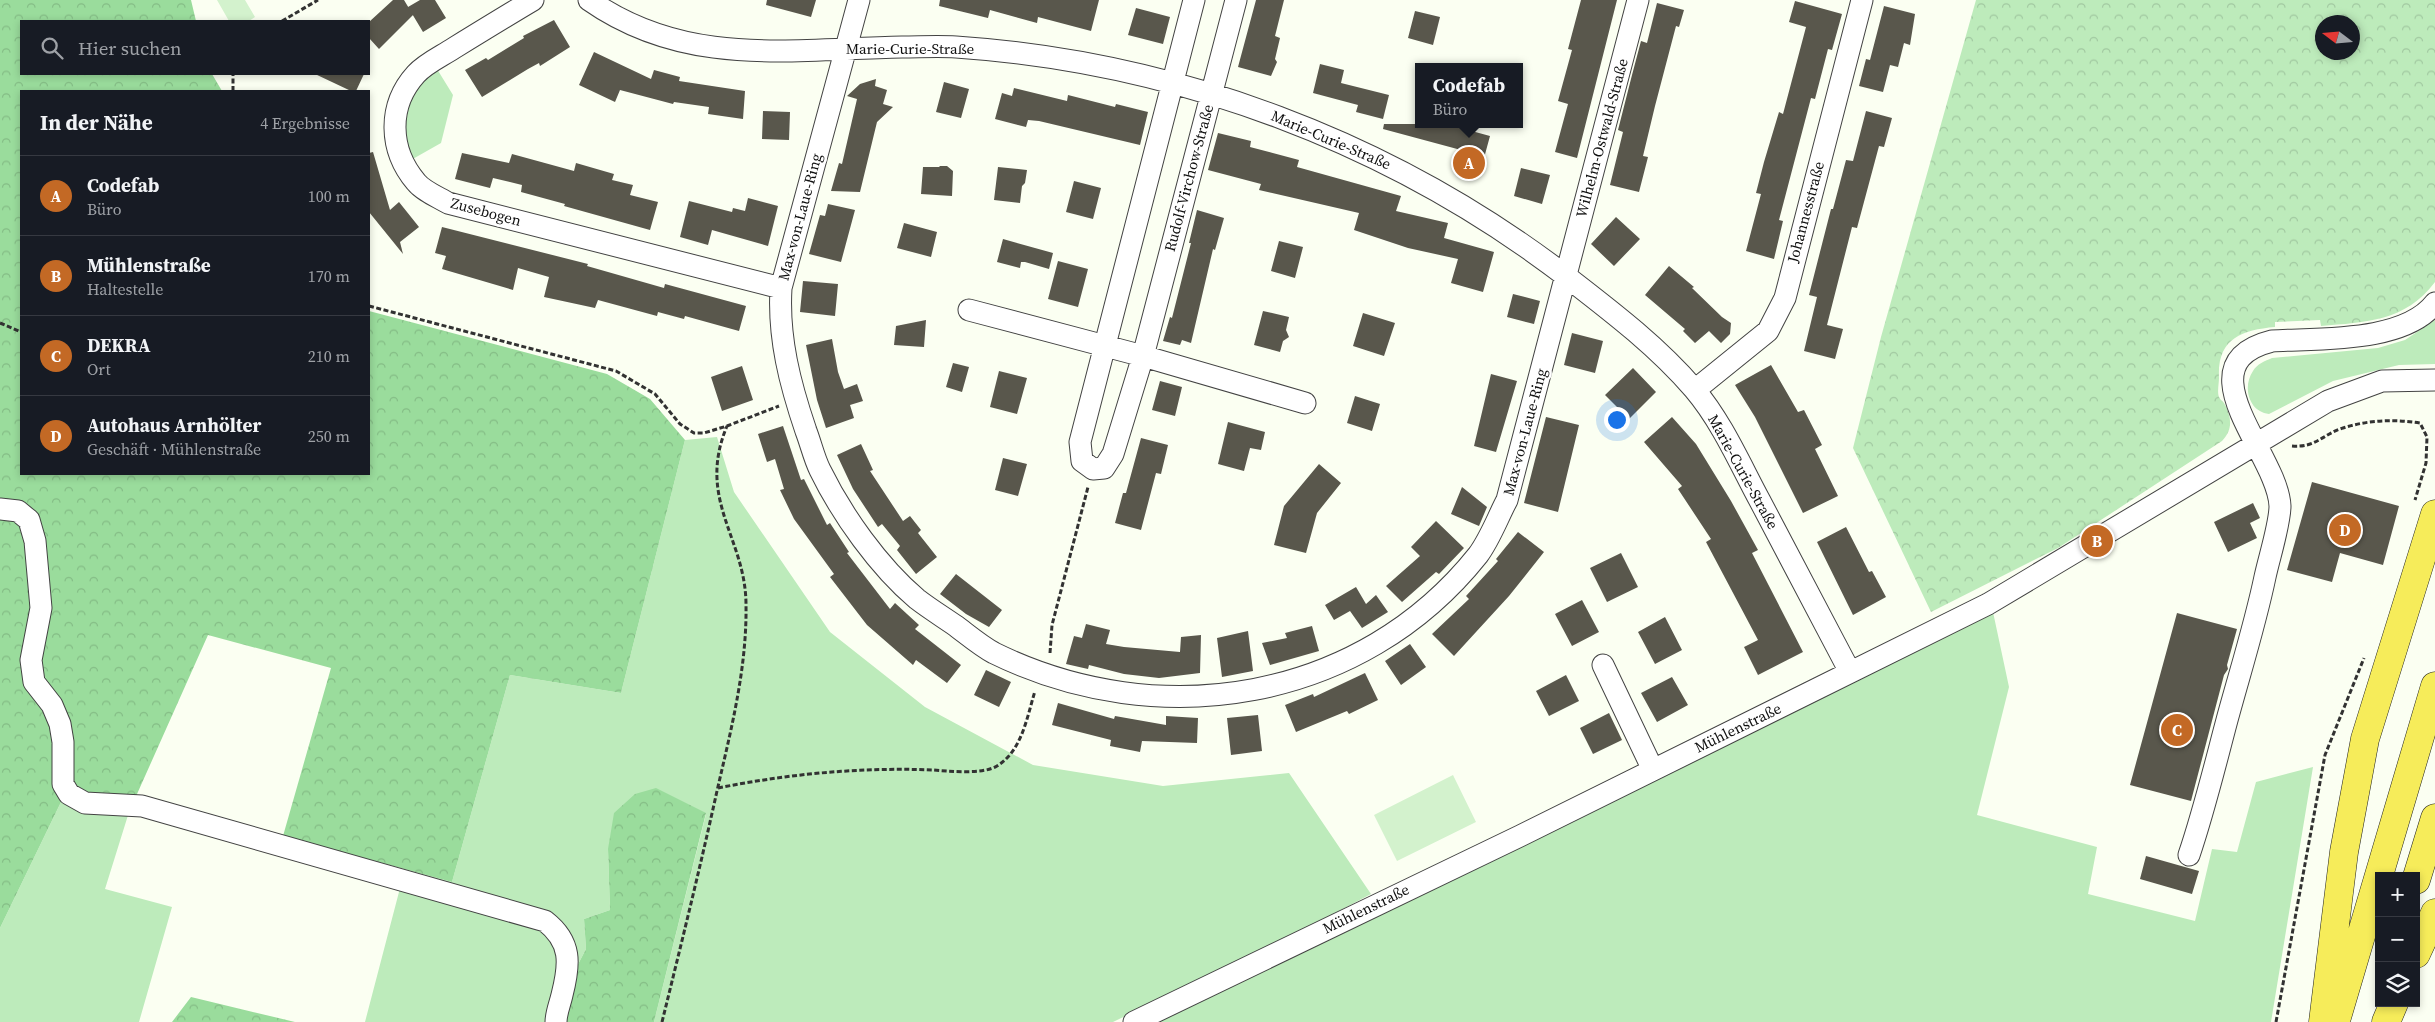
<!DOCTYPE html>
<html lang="de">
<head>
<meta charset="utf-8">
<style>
	:root { --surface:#171b24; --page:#242831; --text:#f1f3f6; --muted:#9ea1a6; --line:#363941; --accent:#c36925 }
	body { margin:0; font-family:"Source Serif 4",serif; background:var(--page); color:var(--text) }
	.controls { position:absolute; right:15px; bottom:15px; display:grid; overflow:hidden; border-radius:0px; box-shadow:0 2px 8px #0003 }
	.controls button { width:45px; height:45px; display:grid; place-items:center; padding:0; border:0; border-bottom:1px solid var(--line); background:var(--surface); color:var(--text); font:25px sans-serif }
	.compass { position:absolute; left:2315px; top:15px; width:45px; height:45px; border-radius:50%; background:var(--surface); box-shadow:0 2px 8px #0003; rotate:286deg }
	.you { position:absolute; left:1616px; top:419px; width:18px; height:18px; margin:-12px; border:4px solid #fff; border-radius:50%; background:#1a73e8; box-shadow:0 0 0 8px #1a73e833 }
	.badge { display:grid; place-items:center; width:32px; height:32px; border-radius:50%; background:var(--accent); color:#fff; font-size:16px; font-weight:700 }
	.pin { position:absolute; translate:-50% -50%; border:2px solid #fff; box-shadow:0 1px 5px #0006 }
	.popup { position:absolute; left:1415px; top:63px; width:108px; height:65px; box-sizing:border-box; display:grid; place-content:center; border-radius:0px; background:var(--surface); filter:drop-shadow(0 1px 4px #0005); font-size:16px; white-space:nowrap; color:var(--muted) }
	.popup b { font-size:19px; color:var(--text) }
	.popup::after { content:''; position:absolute; left:50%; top:100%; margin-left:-10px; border:10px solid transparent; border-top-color:var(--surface) }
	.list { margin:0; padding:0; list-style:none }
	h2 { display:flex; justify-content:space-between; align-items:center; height:65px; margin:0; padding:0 20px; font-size:21px }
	h2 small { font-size:16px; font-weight:400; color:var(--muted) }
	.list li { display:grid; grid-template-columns:32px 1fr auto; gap:15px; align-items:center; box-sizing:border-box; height:80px; padding:0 20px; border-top:1px solid var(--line) }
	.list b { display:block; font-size:19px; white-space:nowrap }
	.list p { margin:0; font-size:16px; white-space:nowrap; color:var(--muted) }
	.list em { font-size:16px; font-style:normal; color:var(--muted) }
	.icon { flex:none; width:28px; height:28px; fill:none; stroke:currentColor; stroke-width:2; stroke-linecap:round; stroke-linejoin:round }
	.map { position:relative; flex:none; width:2435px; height:1022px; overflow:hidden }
	.search { position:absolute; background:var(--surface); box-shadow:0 2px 8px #0003; left:20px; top:20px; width:350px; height:55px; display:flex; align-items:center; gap:12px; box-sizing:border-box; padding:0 18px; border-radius:0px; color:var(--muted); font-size:19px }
	.panel { position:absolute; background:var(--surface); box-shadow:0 2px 8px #0003; left:20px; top:90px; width:350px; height:385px; border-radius:0px }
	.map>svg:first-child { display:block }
	.grass { fill:#bdebbb }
	.forest { fill:url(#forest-crowns) }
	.park { fill:url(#park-crowns); fill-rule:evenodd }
	.pitch { fill:#d3f2cd }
	.building { fill:#59574c }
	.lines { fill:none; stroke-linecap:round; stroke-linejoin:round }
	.minor-casing { stroke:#434343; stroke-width:23 }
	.highway-casing { stroke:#212121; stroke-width:29 }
	.path { stroke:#323232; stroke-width:3; stroke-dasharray:5 2.5; stroke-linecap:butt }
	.minor { stroke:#fff; stroke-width:21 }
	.highway { stroke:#f6ec5a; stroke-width:28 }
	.labels { text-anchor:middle; stroke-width:5; stroke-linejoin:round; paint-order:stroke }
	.street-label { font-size:15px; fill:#101010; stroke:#fff }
</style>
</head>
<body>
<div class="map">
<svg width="2435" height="1022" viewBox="0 0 2435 1022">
	<defs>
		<pattern id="forest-crowns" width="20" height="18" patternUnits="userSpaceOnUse" patternTransform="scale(1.25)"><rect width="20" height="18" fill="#9adc9c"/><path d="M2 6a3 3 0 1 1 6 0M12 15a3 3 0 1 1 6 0" fill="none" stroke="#84bc85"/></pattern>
		<pattern id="park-crowns" width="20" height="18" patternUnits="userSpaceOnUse" patternTransform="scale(1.25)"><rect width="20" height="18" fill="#bdebbb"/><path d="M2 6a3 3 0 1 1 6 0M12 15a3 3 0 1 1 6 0" fill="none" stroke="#a1c8a0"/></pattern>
	</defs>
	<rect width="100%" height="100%" fill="#fbfff2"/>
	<path class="grass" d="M437 69 453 95 441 143 411 160C402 141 402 108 414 90 419 82 430 75 437 69Z
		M2435 320V364L2399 365 2333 381 2269 414C2249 412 2242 387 2253 371 2257 364 2265 361 2272 358L2378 348 2405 340Z
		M717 437 734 492 830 632 925 707 1033 765 1163 786 1289 773 1371 894 1305 929 1113 1022H654L706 814 608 849 610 910 584 919 586 949 574 972 562 1022H365L405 869 452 882 510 675 621 693 685 440Z
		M1993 612 2009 687 1977 815 2097 847 2088 894 2195 921 2212 849 2237 852 2256 782 2313 767 2271 1022H1156Z
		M61 802 129 812 105 889 172 907 139 1022H0V928Z"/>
	<path class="forest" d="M0 0H191L196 21H21V74H212L222 91H21V474H369V311L607 374 650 399 685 440 621 693 510 675 452 882 283 836 331 668 208 635 129 812 61 802 0 928Z
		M656 788 706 813 654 1022H562L574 972 586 949 584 919 610 910 608 849 614 813 635 794Z
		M191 997 295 1022H172Z"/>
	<path class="park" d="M1976 0H2435V282C2405 322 2366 322 2321 326L2320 320 2275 322V327C2241 330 2217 339 2219 378 2219 383 2217 392 2219 397 2220 400 2223 401 2224 403 2232 417 2233 430 2222 441L2058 548 1931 612 1853 448 1881 337ZM2322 22H2352V52H2322Z"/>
	<path class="pitch" d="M217 0H245L255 17 249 21H229Z
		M1453 775 1476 822 1397 861 1374 815Z"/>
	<path class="building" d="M393 0H404L413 15 379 49 369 38V22Z
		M420 0H435L446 18 423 32 408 7Z
		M767 0H816L811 17 766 5Z
		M940 0H1099L1091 31 1038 17 1037 23 990 10 988 18 939 6Z
		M1256 0H1284L1275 36 1280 38 1275 59 1277 62 1271 76 1238 67Z
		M1581 0H1617L1577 158 1555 152 1568 104 1558 101 1572 50 1568 49Z
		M1795 1 1842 14 1832 50 1828 49 1815 99 1811 98 1779 220 1783 221 1774 259 1746 251 1761 194 1756 193 1764 162 1779 112 1783 114 1806 27 1789 22Z
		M1657 3 1684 10 1679 27 1676 26 1655 106 1643 156 1648 157 1639 192 1610 185 1623 132 1618 130 1632 75 1641 41 1647 43Z
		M1884 6 1915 14 1910 45 1904 43 1898 67 1890 65 1883 92 1859 86 1866 59 1870 60Z
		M1136 8 1170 17 1163 44 1128 35Z
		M1415 11 1440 17 1433 45 1408 38Z
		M554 20 570 47 540 66 539 63 528 69 482 97 465 70 486 58 488 60 524 38 523 36Z
		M594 52 651 79 654 70 680 77 679 81 745 91 743 119 708 114 709 107 674 102 673 104 620 90 615 102 579 85Z
		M1320 64 1344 70 1341 83 1389 95 1383 119 1356 112 1358 105 1313 93Z
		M315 74H364L356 91H351Z
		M876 79 875 86 887 90 883 104 893 107 877 122 860 192 831 191 839 163 842 164 857 99 847 96 860 84Z
		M944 82 969 89 961 118 936 112Z
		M1014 88 1067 101 1068 95 1115 107 1116 104 1148 112 1140 145 1039 121 1028 120 1026 127 995 119 1002 93 1012 96Z
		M763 111 790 112 789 140 762 139Z
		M1866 111 1892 118 1884 147 1879 146 1857 228 1852 227 1827 325 1843 329 1835 359 1804 351 1817 297 1809 295 1831 209H1833L1846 160 1853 161Z
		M1384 124H1446L1490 136 1481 169 1457 162 1461 150 1383 129Z
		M1218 133 1251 141 1250 147 1299 160 1297 167 1401 196 1396 211 1448 223 1444 238 1494 252 1483 292 1451 283 1458 259 1408 248 1354 230 1359 213 1259 190 1261 184 1208 170Z
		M373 152 390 210 399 202 419 227 400 242 403 254 369 212V153Z
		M462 153 509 163 512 154 574 171 576 163 614 174 612 180 633 185 630 195 658 202 650 230 564 206 565 204 521 192 522 185 493 178 490 188 455 179Z
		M940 166H947L953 171 952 196 921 194 923 167H939Z
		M998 167 1027 170 1025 183 1022 186 1020 203 994 200Z
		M1521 168 1550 175 1542 204 1514 196Z
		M1074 181 1101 188 1093 219 1066 212Z
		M748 198 778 206 768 246 712 230 708 245 680 237 689 201 732 212 733 208 745 211Z
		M828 204 855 210 841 262 809 254 820 215 825 216Z
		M1197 210 1224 218 1215 250 1213 249 1191 343 1182 340 1180 345 1163 341 1170 317 1172 318 1191 243H1189Z
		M1616 217 1640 239 1614 266 1591 244Z
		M904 223 937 232 931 257 897 248Z
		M442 227 588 264 587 266 664 288 665 284 746 306 739 331 685 316 684 319 658 312 657 316 598 300 595 308 544 297 549 277 518 268 513 290 442 269 446 256 435 253Z
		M1003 239 1053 253 1049 269 1025 262H1021L1020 268 997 262Z
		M1279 241 1303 247 1295 278 1271 271Z
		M1058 261 1088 269 1078 307 1048 299Z
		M1669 266 1694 287 1692 288 1722 317 1731 323 1730 334 1721 343 1709 331 1695 343 1683 331 1685 329 1645 295Z
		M803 281 838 284 835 316 800 312Z
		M1513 294 1540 301 1534 324 1507 317Z
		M1263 311 1289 317 1286 330 1289 337 1283 341 1280 352 1254 345Z
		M1363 313 1395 323 1384 356 1353 346Z
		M926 320 924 347 894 345 896 326Z
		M1572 333 1603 341 1595 373 1564 365Z
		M832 339 838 372 844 389 857 384 863 401 850 405 854 418 826 428 817 400 806 345Z
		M953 363 969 367 962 392 946 387Z
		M1771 365 1798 412 1804 410 1822 445 1815 449 1838 496 1803 513 1755 417 1735 385Z
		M742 366 753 400 722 411 711 377Z
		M1633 368 1656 392 1629 419 1605 395Z
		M999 371 1027 378 1017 414 990 407Z
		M1491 374 1517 381 1496 452 1474 446Z
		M1160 381 1182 387 1175 416 1152 410Z
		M1355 396 1380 404 1372 431 1347 423Z
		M1546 417 1579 425 1558 512 1524 503Z
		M1672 417 1696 444 1731 501 1758 550 1752 553 1803 652 1758 675 1744 647 1758 640 1706 542 1711 539 1678 489 1682 486 1644 442Z
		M1228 422 1265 432 1261 450 1250 448 1244 471 1218 464Z
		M783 426 801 480 804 479 827 525 830 523 849 552 847 553 890 609 895 603 919 625 915 629 961 665 947 683 916 660 913 665 867 625 830 577 834 574 794 519 780 490 784 489 775 459 767 462 758 434Z
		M1141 438 1168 445 1161 474 1156 473 1141 530 1115 523 1123 493H1126Z
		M861 444 873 470 870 471 903 521 910 516 921 530 918 533 937 557 916 574 897 550 900 546 882 524 878 527 853 489 837 455Z
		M1003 458 1027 464 1018 496 995 490Z
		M1319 464 1341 483 1317 513 1306 553 1274 545 1284 506Z
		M2312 482 2399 506 2383 565 2340 553 2332 582 2287 570Z
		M1462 487 1487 507 1479 526 1451 514Z
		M2253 503 2260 518 2250 523 2257 538 2228 552 2214 522Z
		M1436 521 1464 548 1439 574 1436 572 1402 602 1386 586 1420 556 1411 547Z
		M1846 527 1869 572 1872 571 1886 597 1853 615 1817 542Z
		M1518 532 1544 552 1509 596 1454 656 1432 634 1469 599 1466 596 1498 561 1496 559Z
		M1621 553 1638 587 1607 602 1590 568Z
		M956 574 1002 610 989 627 966 614 940 594Z
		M1356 587 1366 604 1376 595 1388 612 1362 628 1350 611 1334 620 1325 605Z
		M1582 600 1599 632 1572 646 1555 614Z
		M2177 613 2237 629 2227 665 2228 669 2224 675 2191 801 2130 785Z
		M1665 617 1682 650 1655 664 1638 632Z
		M1086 624 1110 630 1106 644 1124 647 1180 652 1181 637 1201 635 1200 673 1159 678 1124 674 1089 665 1088 669 1066 664 1074 636 1082 638Z
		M1312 626 1319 651 1270 665 1262 643 1287 638 1285 633Z
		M1248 631 1253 671 1222 677 1217 638Z
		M1410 644 1426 667 1401 685 1385 661Z
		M986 670 1011 682 999 707 974 695Z
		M1365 673 1378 700 1349 714 1347 711 1296 732 1285 705 1313 694 1314 697Z
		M1566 675 1579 701 1549 716 1536 691Z
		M1672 677 1688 705 1657 722 1641 693Z
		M1058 703 1114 719 1115 716 1166 725V716L1198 718 1197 743 1142 741 1140 752 1110 746 1111 740 1052 725Z
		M1609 713 1622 740 1593 754 1580 728Z
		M1258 715 1262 751 1231 755 1227 718Z
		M2146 856 2199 871 2192 894 2140 879Z"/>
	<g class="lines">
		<g class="minor-casing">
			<path id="minor" d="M533 0C506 16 480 32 454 48 442 56 426 63 416 74 387 106 389 150 416 182 423 191 438 197 448 203L781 288
				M589 0C686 68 790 49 902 47 919 47 938 46 956 47 1177 62 1391 142 1567 277 1611 311 1657 346 1694 389 1722 422 1740 464 1760 501 1790 558 1820 615 1850 672
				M859 0 781 288C778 338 790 384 806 431 811 444 814 458 820 470 842 515 879 567 917 599 930 609 943 617 956 626 968 635 981 646 994 653 1159 734 1361 702 1478 555 1490 539 1498 517 1507 500L1638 0
				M1194 0 1080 442 1082 461 1093 469 1104 468 1113 454 1143 356 1236 0
				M969 310 1143 356 1305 403
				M1695 390 1768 331 1785 298 1862 0
				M0 509 18 511 29 520 35 541 41 608 31 660 34 682 52 705 60 724 63 742V784L69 794 85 803 142 806 545 921C572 942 570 964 562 995 560 1004 556 1013 556 1022
				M1603 665 1653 770
				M2189 855C2204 811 2215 765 2227 720 2240 672 2255 625 2265 577 2269 558 2280 524 2280 506 2278 454 2180 364 2272 341 2319 338 2404 343 2435 303
				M1134 1022 1520 836 1988 604 2328 401 2382 381 2435 380"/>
		</g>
		<g class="highway-casing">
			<path id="highway" d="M2416 880 2435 818
				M2416 954 2435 913
				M2337 1017 2435 686
				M2323 1022 2344 852 2365 739 2435 514
				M2386 1022 2394 1003"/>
		</g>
		<path class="path" d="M282 21 318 0
			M233 91V74
			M369 306 616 371 655 394 680 424 694 433H704L727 426 779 406
			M0 323 21 332
			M2292 446C2316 448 2323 434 2343 428 2368 420 2394 419 2420 423L2427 437 2426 463 2415 500
			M1050 653 1052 625 1088 487
			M718 788C788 774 861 767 933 770 949 771 982 775 997 766 1022 751 1027 717 1035 691
			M662 1022C681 945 700 868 717 791 731 730 747 668 746 605 746 538 696 500 727 426
			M2276 1022 2325 755 2364 658"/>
		<use href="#minor" class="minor"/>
		<use href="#highway" class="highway"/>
	</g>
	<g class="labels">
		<g class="street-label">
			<text x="910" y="54">Marie-Curie-Straße</text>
			<text transform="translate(1602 138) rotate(-75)" y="5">Wilhelm-Ostwald-Straße</text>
			<text transform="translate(1331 140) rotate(23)" y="5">Marie-Curie-Straße</text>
			<text transform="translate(1189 178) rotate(-75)" y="5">Rudolf-Virchow-Straße</text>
			<text transform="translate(486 212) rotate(15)" y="5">Zusebogen</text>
			<text transform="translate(1806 212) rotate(-75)" y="5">Johannesstraße</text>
			<text transform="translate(800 217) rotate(-75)" y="5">Max-von-Laue-Ring</text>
			<text transform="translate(1525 432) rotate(-75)" y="5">Max-von-Laue-Ring</text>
			<text transform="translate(1743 472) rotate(61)" y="5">Marie-Curie-Straße</text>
			<text transform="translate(1738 728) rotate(-26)" y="5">Mühlenstraße</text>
			<text transform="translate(1366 909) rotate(-26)" y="5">Mühlenstraße</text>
		</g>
	</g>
</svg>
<div class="controls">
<button>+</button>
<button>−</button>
<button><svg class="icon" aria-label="layers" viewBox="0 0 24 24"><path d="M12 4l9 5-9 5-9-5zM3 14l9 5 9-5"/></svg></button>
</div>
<svg class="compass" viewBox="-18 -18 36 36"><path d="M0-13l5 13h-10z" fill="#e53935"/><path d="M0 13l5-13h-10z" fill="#9ea1a6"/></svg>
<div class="you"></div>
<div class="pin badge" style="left:1469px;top:163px">A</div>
<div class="popup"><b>Codefab</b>Büro</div>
<div class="pin badge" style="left:2097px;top:541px">B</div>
<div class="pin badge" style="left:2177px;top:730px">C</div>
<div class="pin badge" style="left:2345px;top:530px">D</div>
<div class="search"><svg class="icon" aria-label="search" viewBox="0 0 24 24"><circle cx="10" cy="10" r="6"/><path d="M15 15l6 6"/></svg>Hier suchen</div>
<section class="panel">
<h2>In der Nähe<small>4 Ergebnisse</small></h2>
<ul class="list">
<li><span class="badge">A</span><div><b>Codefab</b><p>Büro</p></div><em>100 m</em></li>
<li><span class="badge">B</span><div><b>Mühlenstraße</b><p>Haltestelle</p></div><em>170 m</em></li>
<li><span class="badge">C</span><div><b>DEKRA</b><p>Ort</p></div><em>210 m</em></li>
<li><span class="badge">D</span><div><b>Autohaus Arnhölter</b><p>Geschäft · Mühlenstraße</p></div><em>250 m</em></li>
</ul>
</section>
</div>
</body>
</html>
